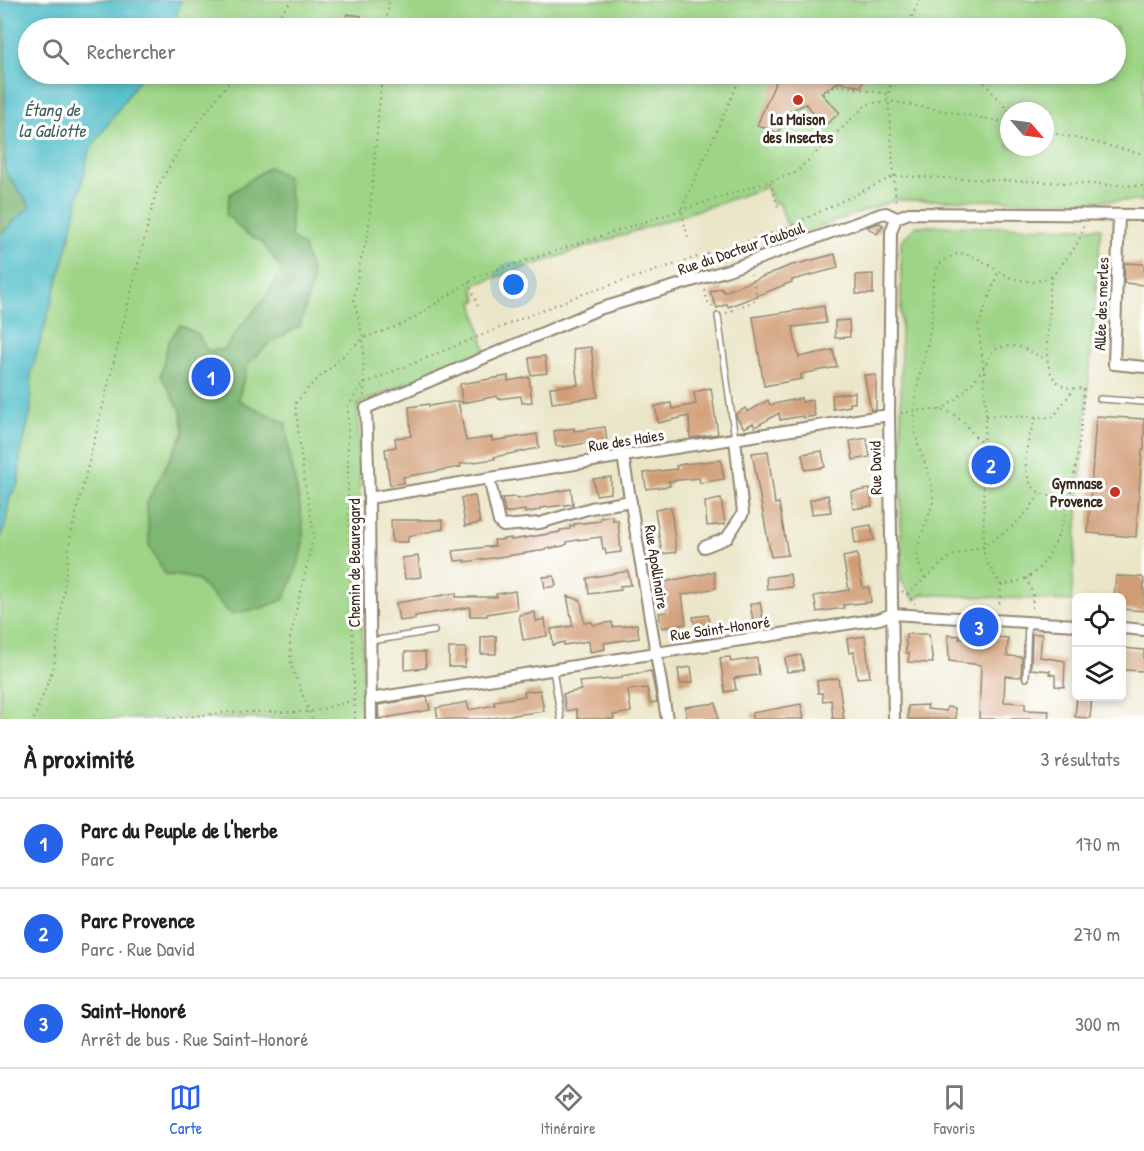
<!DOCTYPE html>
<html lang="fr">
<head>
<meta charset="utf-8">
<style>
	:root { --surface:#fff; --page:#f6f6f6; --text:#202124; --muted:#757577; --line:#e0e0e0; --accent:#2563eb }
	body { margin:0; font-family:"Patrick Hand",sans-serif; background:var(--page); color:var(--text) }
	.controls { position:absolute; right:18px; bottom:18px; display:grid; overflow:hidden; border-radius:9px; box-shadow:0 3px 9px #0003 }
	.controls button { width:54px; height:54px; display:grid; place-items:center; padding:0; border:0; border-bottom:2px solid var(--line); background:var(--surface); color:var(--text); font:30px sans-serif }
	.compass { position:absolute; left:1000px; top:102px; width:54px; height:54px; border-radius:50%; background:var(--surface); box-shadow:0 3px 9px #0003; rotate:118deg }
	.you { position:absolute; left:514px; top:285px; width:21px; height:21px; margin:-15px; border:4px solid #fff; border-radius:50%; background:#1a73e8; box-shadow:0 0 0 9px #1a73e833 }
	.badge { display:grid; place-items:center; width:39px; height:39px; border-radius:50%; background:var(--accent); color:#fff; font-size:20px; font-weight:700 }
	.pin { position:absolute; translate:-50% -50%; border:3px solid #fff; box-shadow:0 2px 6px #0006 }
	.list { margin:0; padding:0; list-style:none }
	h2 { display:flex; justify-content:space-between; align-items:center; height:78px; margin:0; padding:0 24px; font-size:26px }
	h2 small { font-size:20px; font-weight:400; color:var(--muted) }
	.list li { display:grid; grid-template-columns:39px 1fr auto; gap:18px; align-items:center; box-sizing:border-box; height:90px; padding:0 24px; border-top:2px solid var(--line) }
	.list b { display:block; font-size:22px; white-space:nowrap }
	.list p { margin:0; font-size:20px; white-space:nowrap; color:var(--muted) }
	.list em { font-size:20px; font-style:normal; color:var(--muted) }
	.icon { flex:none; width:33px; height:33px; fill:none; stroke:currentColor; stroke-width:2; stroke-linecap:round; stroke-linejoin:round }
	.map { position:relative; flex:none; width:1144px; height:719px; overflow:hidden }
	.search { position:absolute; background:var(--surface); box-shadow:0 3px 9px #0003; left:18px; right:18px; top:18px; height:66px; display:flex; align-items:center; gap:15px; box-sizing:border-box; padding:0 21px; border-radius:33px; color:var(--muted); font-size:22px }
	.sheet { height:348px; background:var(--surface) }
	nav { display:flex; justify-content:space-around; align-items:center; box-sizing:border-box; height:84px; border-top:2px solid var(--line); background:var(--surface); font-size:16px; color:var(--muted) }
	nav a { display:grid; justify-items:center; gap:3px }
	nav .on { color:var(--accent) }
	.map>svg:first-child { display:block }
	.green { fill:#9dd486; stroke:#6c7f52; stroke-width:1.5; fill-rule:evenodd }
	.forest { fill:#7eb673; stroke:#5c7048; stroke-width:1.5 }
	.water { fill:#51bec9; stroke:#467474; stroke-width:1.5 }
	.building { fill:#d19d76 }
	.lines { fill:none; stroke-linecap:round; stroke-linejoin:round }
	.lane-casing { stroke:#928872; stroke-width:8 }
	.street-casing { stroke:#928872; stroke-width:14 }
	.path { stroke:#928872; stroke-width:2; stroke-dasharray:1.5 4.5; stroke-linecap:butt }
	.lane { stroke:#fff; stroke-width:5 }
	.street { stroke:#fff; stroke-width:10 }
	.poi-dot { fill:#c8321e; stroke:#fff; stroke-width:2 }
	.labels { text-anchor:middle; stroke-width:6; stroke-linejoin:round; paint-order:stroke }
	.poi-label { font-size:16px; font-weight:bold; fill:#3b2a1e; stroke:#fff }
	.street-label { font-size:16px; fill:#3b2a1e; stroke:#fff }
	.water-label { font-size:18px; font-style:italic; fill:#435e5a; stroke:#fff }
</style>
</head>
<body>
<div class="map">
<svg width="1144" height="719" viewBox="0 0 1144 719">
	<rect width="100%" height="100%" fill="#fff"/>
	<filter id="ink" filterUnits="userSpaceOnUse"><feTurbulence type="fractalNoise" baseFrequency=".0167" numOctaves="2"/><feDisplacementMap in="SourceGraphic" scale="12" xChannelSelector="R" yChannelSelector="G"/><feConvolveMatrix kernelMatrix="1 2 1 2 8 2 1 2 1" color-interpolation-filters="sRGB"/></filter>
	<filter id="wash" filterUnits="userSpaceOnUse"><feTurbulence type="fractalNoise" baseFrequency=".008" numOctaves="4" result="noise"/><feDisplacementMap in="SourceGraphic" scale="24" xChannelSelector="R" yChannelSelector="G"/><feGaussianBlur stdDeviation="1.35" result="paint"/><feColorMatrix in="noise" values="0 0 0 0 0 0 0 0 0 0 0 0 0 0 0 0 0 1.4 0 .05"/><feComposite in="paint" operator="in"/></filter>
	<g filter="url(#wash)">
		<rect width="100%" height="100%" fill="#eae5c6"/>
		<path class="green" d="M0 0H1144V201L895 200 791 237 779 202 773 203 767 187 473 285 477 301 473 302 485 350 358 404 364 719H0ZM28 28H1116V74H28ZM1009 111H1045V147H1009Z
			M916 226 1101 228 1071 601 924 594 915 600 901 581V241Z"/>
		<path class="forest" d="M0 14 5 26V171L30 206 0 235Z
			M269 167 287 177 291 203V237L304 247 313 280 300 326 271 342 248 364 238 400 286 423C287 460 302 497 303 534 304 552 292 584 283 600L262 608 231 614 196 579 165 574 149 545 147 502 184 432 181 411 161 376 168 343 180 325 198 334 207 350H224L242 325 264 300 282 270 262 242 245 233 226 214 230 194Z"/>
		<path class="water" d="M0 0H181L173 28H28V74H143L89 151 67 249 31 373V411L20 457 19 483 10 496 5 527 0 537V235L30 206 5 171V26L0 14Z"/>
		<g id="blocks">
			<path class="building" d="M347 14 361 16 359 28H345Z
				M795 74H865L861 87 838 82 821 93 840 113 824 126 806 104 787 112 778 133 757 125 776 81Z
				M879 223 883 225 877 234 867 227Z
				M835 254 838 268 792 280V282L728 307 727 304 717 308 710 292 721 288 724 292 789 266Z
				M1125 263 1144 264V285L1124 283Z
				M873 274V294H856V275Z
				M824 306 826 323 793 327 797 351 799 357 833 350 837 367 801 374 802 379 764 386 753 317Z
				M849 320 850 337 835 338V321Z
				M591 347 598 397 552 403 550 387 578 385 573 349Z
				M545 356 547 373 531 375 529 358Z
				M864 375H876V409L871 410Z
				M508 376V381L529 377 532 402 522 403 521 396 498 399 497 396 462 403 460 384Z
				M711 388 718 434 690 438 689 416 658 423 655 406 671 403 672 409 696 404 694 392Z
				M855 392V403H850V406L833 409 832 395Z
				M801 398 802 402 812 400 815 416 803 418 802 416 780 420 779 413 755 427 753 423 744 428 737 418 736 414 745 408 748 412 768 400 770 405Z
				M458 401 466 441 492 437V441L537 434 539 448 494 457 495 459 460 464 461 467 403 477 404 483 390 485 385 449 396 447 395 438 411 436 409 407 429 404V406Z
				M1096 416 1144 419V450H1142L1136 537 1088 533Z
				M605 427 607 443 592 445 591 442 563 447V446H556L554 431 574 428V431Z
				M867 438 870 457 853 460 850 441Z
				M768 451 775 504 779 503 788 555 771 557 752 453Z
				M822 451 825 467 805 470 802 454Z
				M721 460 724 479 700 483 699 478 669 481 670 486 646 489 644 473 677 469 676 466 683 464Z
				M611 477V493L596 495 593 479Z
				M571 489 573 504 540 508V510L525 513V510L505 513 502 498 517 497V499Z
				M870 489 872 506 853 509 851 492Z
				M828 495 831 512 812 514 810 500Z
				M475 496 480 523 465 526 461 498Z
				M721 499 725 524 707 526 705 502Z
				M671 507 676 552 662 554 655 510Z
				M612 516 613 520H618L621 552 606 554 605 549H603L601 537 577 540 567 542V544L563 546 546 549V550L465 562V560L455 561 453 551 495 546 494 540H499L511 538V540L560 532V530L570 529V526H574V524L600 521V518Z
				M391 520H443V529L408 536V542H392Z
				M871 525 874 540 855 543 853 528Z
				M857 554 863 588 869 587 871 602 843 605 844 608 817 612 814 596 849 590 843 557Z
				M418 556 421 577 405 579 402 558Z
				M628 571 631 585 620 586 621 590 589 594 587 578Z
				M714 572 716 588 682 595 686 624 662 628 659 613 667 612 663 582Z
				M790 574 792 587 767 589 766 577Z
				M554 576 556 586 545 588 543 577Z
				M1116 576 1142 577 1144 579V611L1122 609V597H1114Z
				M515 591 517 609 487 614V616H470V607L415 616V619L399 621 396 603 456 593V597H497L496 594Z
				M567 596 581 600 584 623 592 622 593 625 612 622 613 627 637 624 639 638 604 643 605 649 590 652 589 641 564 645V642L553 645 551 629 573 626Z
				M760 602 763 619 753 621 750 604Z
				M535 612 536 621 545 619 547 636 523 640 519 615Z
				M708 615 712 637 697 639 693 617Z
				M906 634H929L933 663 908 662 909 653H906Z
				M1032 634H1042L1040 657 1065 661 1064 687 1055 686V675L1049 674 1050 671 1031 669Z
				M948 635 960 636 959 639 980 640V636L1008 638 1007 656 1022 657 1021 677 1005 676 1004 702 1025 703V710L1049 711 1048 719H979L981 665 949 661Z
				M496 636V654H481V637Z
				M865 636 870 677 857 678 854 652 849 653 847 639Z
				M449 648H466L465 667H449Z
				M1122 648 1144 650V671L1122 670Z
				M405 652H425L426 668 405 670Z
				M801 655 804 670 787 672 785 658Z
				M730 657 731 662 757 658 759 675 734 678 736 690 725 692 720 658Z
				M691 667 693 682 680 684 678 669Z
				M651 671 657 702 650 703 647 688 628 690 631 712 613 715 614 719H578L576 709 566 711 563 694 581 690 579 682 622 678V676Z
				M838 678 844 719H833L831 700 823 701 822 693H818L817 681Z
				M540 690 544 711 485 719H438L436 708 467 702 469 710 495 705 494 701 525 696 524 692Z
				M1077 696H1092L1090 718 1075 717Z
				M427 697 430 710 379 719 378 705Z
				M716 703 718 719H687L685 707Z
				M801 704 804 719H752V713Z
				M928 705 927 709 946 711 947 707 955 708 956 719H908V706Z"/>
		</g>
	</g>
	<g filter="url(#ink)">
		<use href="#blocks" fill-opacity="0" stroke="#928872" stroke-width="1.5"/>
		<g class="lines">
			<g class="lane-casing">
				<path id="lane" d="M718 316 735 439
					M1100 399 1144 402
					M371 641 434 631
					M553 670 561 719
					M1026 678 1028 622"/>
			</g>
			<g class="street-casing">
				<path id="street" d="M1119 215 1114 364 1144 367
					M623 456 667 719
					M489 478 499 522 503 526 540 523 591 508 631 501
					M369 498 623 456 889 415
					M704 547 727 538 743 513 735 439
					M1122 628 1144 630
					M370 699 656 653 879 619 892 614 1076 625
					M371 719 369 498 366 408 599 309 728 270 881 214 886 213 896 218 909 213 1144 215
					M894 719 889 415 891 232 896 218"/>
			</g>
			<path class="path" d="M269 28 292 0
				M379 28H385
				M386 28 389 0
				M809 28 849 19 874 28
				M907 28 919 0
				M894 74 888 94 896 205
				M976 74 1009 111
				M823 95 837 85 888 94
				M1045 131 1144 154
				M770 182 778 207
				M688 237 681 210 742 74
				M469 282 478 307
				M705 290 707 301 714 308
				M726 313 758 299 751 274
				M364 396 363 338 354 300 360 262 368 235 382 74
				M940 410C964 396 981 375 993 350 1016 341 1026 349 1046 360
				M901 413 925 410H940L952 413 963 422 983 445 984 557 1001 585 999 608
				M986 416C1009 414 1031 419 1053 417L1074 389
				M1036 418C1027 437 1016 481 1041 493 1048 497 1061 497 1069 498
				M983 445 986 416 984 370 978 326 998 273
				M925 578C910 552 921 540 929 514 931 508 934 502 933 496 932 473 918 453 915 430 910 392 928 355 932 317 934 300 929 279 940 264 945 258 953 256 960 253L975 257 1011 278 1033 282 1052 277
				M1026 578 1033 594 1032 610
				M1001 585C1013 583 1025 581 1035 572 1072 539 1081 436 1084 388 1038 394 1047 345 1049 315 1050 304 1048 288 1052 277 1053 274 1058 269 1060 266 1070 254 1081 242 1083 226
				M902 591 907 594 951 556 984 546 1013 526 1029 510 1041 493
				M907 594 915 604
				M34 719 54 666 71 534 157 188 183 143 235 74
				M168 719 231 712H310L355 700
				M312 719 291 665 290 638 314 534 304 478 295 404 309 387 363 338 406 323 478 276 795 173 867 104 890 101 1009 123
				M355 719 348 489V406L363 384 577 296 784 229 894 176 1144 186"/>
			<use href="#lane" class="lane"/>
			<use href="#street" class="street"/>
		</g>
	</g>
	<g class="poi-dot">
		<circle cx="798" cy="100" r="6"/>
		<circle cx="1115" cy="492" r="6"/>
	</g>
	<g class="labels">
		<g class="poi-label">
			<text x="798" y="125">La Maison<tspan x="798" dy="18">des Insectes</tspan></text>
			<text x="1103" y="489" text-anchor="end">Gymnase<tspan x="1103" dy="18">Provence</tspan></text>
		</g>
		<g class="street-label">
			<text transform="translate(741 248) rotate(-19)" y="6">Rue du Docteur Touboul</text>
			<text transform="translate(1101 304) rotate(-88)" y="6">Allée des merles</text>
			<text transform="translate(626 440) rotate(-9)" y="6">Rue des Haies</text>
			<text transform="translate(875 468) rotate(-91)" y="6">Rue David</text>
			<text transform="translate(354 563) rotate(-90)" y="6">Chemin de Beauregard</text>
			<text transform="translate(657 567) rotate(81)" y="6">Rue Apollinaire</text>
			<text transform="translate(720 628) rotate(-8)" y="6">Rue Saint-Honoré</text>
		</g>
		<g class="water-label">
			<text x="52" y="116">Étang de<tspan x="52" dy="21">la Galiotte</tspan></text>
		</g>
	</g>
</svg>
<div class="controls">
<button><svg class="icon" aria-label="locate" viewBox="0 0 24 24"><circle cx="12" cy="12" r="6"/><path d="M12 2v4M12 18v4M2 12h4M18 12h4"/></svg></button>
<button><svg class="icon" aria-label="layers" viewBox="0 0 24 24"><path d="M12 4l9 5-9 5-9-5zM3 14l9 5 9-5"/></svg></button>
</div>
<svg class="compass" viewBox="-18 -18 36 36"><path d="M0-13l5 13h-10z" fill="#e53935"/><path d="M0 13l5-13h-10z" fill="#757577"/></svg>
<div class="you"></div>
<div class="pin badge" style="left:211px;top:377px">1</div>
<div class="pin badge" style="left:991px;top:465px">2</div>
<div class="pin badge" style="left:979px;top:627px">3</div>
<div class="search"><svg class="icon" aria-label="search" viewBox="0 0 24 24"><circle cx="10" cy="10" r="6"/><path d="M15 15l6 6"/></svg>Rechercher</div>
</div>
<section class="sheet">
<h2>À proximité<small>3 résultats</small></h2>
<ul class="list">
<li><span class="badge">1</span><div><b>Parc du Peuple de l'herbe</b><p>Parc</p></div><em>170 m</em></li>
<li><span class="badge">2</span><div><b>Parc Provence</b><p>Parc · Rue David</p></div><em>270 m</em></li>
<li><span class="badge">3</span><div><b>Saint-Honoré</b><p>Arrêt de bus · Rue Saint-Honoré</p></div><em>300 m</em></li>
</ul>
</section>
<nav>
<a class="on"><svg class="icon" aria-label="map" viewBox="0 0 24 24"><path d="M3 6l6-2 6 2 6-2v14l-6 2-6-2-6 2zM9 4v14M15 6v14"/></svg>Carte</a>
<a><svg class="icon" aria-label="directions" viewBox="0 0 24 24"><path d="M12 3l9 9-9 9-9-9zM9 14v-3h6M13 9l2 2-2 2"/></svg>Itinéraire</a>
<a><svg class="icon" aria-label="saved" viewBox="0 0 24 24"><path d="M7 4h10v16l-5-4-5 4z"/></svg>Favoris</a>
</nav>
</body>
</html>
